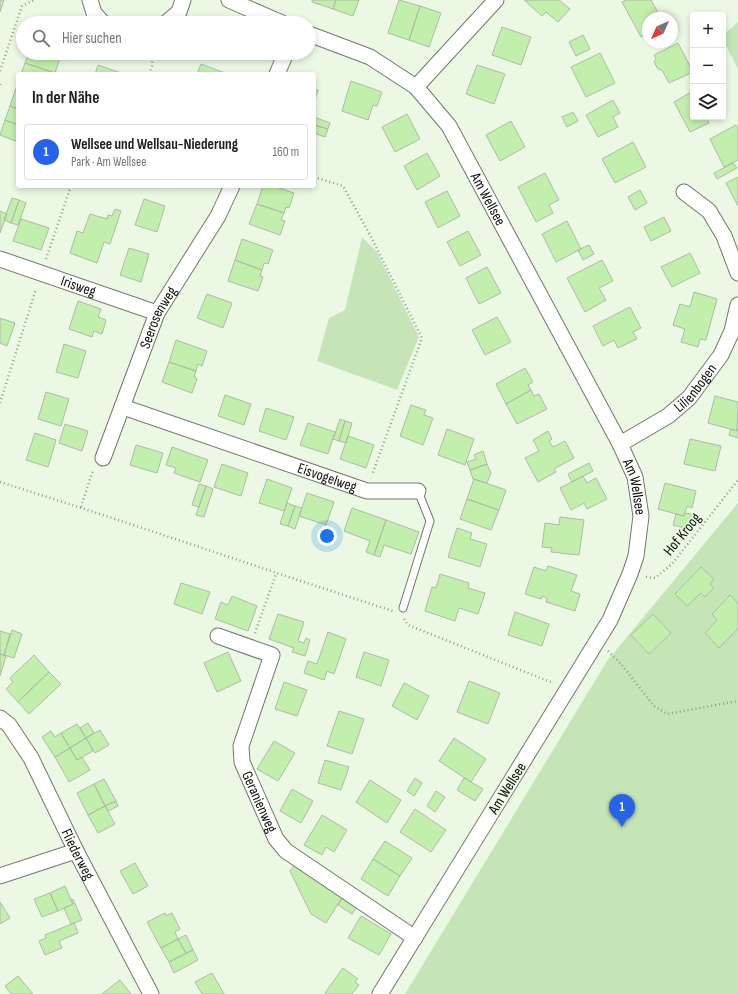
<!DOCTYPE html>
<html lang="de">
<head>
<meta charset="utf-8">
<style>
	:root { --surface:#fff; --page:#f6f6f6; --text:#202124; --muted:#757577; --line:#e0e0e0; --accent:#2563eb }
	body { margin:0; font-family:"Sofia Sans Condensed",sans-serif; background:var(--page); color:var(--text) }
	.controls { position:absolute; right:12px; top:12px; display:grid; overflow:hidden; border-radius:4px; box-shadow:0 2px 6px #0003 }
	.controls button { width:36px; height:36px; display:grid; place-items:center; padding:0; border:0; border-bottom:1px solid var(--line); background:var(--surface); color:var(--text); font:20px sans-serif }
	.compass { position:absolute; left:642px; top:12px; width:36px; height:36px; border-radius:50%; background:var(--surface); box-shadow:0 2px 6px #0003; rotate:225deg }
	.you { position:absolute; left:327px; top:536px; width:14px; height:14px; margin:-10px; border:3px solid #fff; border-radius:50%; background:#1a73e8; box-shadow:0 0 0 6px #1a73e833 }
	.badge { display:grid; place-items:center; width:26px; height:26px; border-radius:50%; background:var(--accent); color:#fff; font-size:13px; font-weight:700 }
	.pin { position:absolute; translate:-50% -33px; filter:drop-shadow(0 1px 2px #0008) }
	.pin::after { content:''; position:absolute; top:21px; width:14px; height:12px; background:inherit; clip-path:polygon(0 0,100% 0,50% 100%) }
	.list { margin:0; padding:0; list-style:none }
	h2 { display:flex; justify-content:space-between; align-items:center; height:52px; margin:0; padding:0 16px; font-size:17px }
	h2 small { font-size:13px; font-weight:400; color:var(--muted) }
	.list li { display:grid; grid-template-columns:26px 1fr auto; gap:12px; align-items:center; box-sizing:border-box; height:56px; margin:0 8px 8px; padding:0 8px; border:1px solid var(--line); border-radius:4px }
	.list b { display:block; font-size:15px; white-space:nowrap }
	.list p { margin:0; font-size:13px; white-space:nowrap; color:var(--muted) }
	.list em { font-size:13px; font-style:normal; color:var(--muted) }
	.icon { flex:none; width:22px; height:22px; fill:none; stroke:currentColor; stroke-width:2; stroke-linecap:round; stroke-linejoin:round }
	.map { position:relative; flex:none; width:738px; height:994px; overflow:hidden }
	.search { position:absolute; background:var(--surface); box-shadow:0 2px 6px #0003; left:16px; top:16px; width:300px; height:44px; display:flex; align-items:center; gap:10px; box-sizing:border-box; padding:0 14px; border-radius:22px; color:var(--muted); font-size:15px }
	.panel { position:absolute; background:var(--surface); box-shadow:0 2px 6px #0003; left:16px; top:72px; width:300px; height:116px; border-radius:4px }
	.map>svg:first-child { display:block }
	.green { fill:#c6e5b7 }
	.building { fill:#c2efab; stroke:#adbaa7 }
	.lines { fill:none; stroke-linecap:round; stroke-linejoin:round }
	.lane-casing { stroke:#6e7a68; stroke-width:9 }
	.street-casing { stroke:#6e7a68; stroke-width:17 }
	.path { stroke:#929c8d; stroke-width:2.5; stroke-dasharray:1 3; stroke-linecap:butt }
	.lane { stroke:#fff; stroke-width:7 }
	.street { stroke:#fff; stroke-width:15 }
	.labels { text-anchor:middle; stroke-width:3; stroke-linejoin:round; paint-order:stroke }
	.street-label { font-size:15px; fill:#090d07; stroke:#ebf9e4 }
</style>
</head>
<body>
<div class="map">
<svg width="738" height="994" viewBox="0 0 738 994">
	<rect width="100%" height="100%" fill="#ebf9e4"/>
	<path class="green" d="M738 22V69L723 40V35Z
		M362 237 377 252 419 337 397 390 317 361 329 318 345 310Z
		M738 503V994H405L607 661Z"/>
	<path class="building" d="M0 0H4L0 12Z
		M312 0H336L333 9 312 2Z
		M336 0H359L353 16 333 9Z
		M399 0 420 6 409 40 388 33Z
		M524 0H559L570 9 558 22 546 12 542 16Z
		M626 0H651L661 18H648V33L641 37 622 2Z
		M420 6 441 13 429 47 409 40Z
		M36 18 49 23H34Z
		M221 19 232 23H220Z
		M502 27 531 37 521 65 492 55Z
		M583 35 590 49 576 56 569 42Z
		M678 43 693 72 669 83 662 70 658 69 654 62 656 59 654 55Z
		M29 53H45L60 58 55 73 25 63Z
		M45 53H59L57 58Z
		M600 53 615 83 586 97 571 67Z
		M25 63 55 73V74H21Z
		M201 64 225 73 224 74H197Z
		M98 65 124 74H95Z
		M477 65 505 74 494 104 466 94Z
		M351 81 382 92 377 106 373 105 368 120 342 111Z
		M18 83V93L15 91Z
		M314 89 318 90 314 103Z
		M15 91 18 93V109L10 106Z
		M693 91V117H706L709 123 690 132 674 102Z
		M613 100 620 113 613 117 618 127 598 137 586 115Z
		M10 106 18 109V125L5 120Z
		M573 112 578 121 567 127 562 117Z
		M407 114 420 139 395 152 382 127Z
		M314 117 330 123 328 129 314 125Z
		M5 120 18 125V142L0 135Z
		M511 121 525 147 500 161 486 135Z
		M314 125 328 129 325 137 314 133Z
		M736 125 738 128V160L724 167 710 139Z
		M633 142 646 167 615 183 602 159Z
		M427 153 440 176 417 190 404 166Z
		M733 163 737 168 717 179 714 173Z
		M545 173 559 200 549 205 553 213 536 222 518 187Z
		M738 177V206L726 183Z
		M263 186H273L294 193 289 208 286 207 284 213 257 204Z
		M640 190 647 203 635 210 628 197Z
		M447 191 460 216 438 228 425 202Z
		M12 198 19 200 11 223 4 220Z
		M144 199 165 206 157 232 135 225Z
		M19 200 26 203 18 225 11 223Z
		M257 204 284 213 281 220 285 221 280 235 249 224Z
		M115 209 121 211 110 244 104 242 97 263 70 253 77 231 83 233 90 214 107 219 108 215 112 216Z
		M0 211 7 214 0 233Z
		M664 217 671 231 651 241 644 227Z
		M21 219 49 228 41 250 13 241Z
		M567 221 581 249 556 262 542 234Z
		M468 231 481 255 460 266 447 242Z
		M242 239 273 250 268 264 264 263 262 270 235 260Z
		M589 245 594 254 583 260 578 250Z
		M129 248 149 254 141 282 120 275Z
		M690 253 700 273 672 287 661 267Z
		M235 260 262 270 260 276 263 277 258 291 228 281Z
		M602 260 613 281 599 288 606 300 585 312 567 278Z
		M487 267 501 293 479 304 466 278Z
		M694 292 717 299 706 340 700 339 698 347 681 342 685 329 673 325 680 304 690 307Z
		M207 294 232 303 223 328 197 318Z
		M78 301 101 309 98 317 106 320 102 334 94 331 92 337 69 329Z
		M630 307 641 328 633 332 637 339 618 348 614 340 603 346 593 326Z
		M497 317 511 342 485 355 472 330Z
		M0 318 15 323 7 346 0 343Z
		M176 340 207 351 202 366 198 364 196 371 169 362Z
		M64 344 86 351 78 378 56 372Z
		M169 362 196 371 194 377 197 379 192 393 162 382Z
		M525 368 533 382 528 385 531 390 506 404 496 384Z
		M531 390 534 396 539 394 547 409 517 424 506 404Z
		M46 392 69 399 61 426 38 419Z
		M225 395 251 404 244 425 218 416Z
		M715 396 738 402 737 431 708 423Z
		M411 405 426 410 424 415 433 418 423 445 400 436Z
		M266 408 294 417 286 440 259 431Z
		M340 419 345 421 339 441 333 439Z
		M345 421 352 423 346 443 339 441Z
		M308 423 335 432 328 454 300 445Z
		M65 424 88 431 82 451 59 443Z
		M738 428V438L729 435 731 429 737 431Z
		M447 429 474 439 465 465 438 455Z
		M548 431 552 439 549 441 553 447 565 441 574 458 554 469 556 472 538 482 525 458 539 451 533 440Z
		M35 433 56 440 48 467 26 460Z
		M348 436 374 445 366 468 340 459Z
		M690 439 721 446 715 471 684 464Z
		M136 445 163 453 157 473 130 465Z
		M172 447 208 460 200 482 174 473 176 468 166 465Z
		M483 451 487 464 470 470 467 462 476 459 474 455Z
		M589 463 593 471 572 482 568 474Z
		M222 464 248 473 241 496 214 487Z
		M487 464 491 473 487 483 473 479 470 470Z
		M583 476 587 483 596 478 607 499 587 509 584 503 571 510 560 488Z
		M267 479 292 488 284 511 259 503Z
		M474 479 506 490 499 510 467 499Z
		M665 483 696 491 692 508 687 506 684 516 658 509Z
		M199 484 206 486 199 507 192 505Z
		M206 486 213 489 204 517 196 515Z
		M307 493 334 502 326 525 299 516Z
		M467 499 499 510 491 530 460 519Z
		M287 503 295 506 288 526 280 524Z
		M295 506 302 508 295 529 288 526Z
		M352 508 386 520 374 555 366 552 370 541 344 531Z
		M685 513 696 515 692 530 673 525 676 514 684 516Z
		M560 517 584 520 579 555 551 552 552 548 542 547 545 523 559 525Z
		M386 520 419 532 411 554 384 545 380 557 374 555Z
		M457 528 472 533 470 539 487 544 480 567 448 557Z
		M548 566 577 575 571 591 580 594 575 611 546 602 547 598 542 596 541 599 525 594 534 567 546 571Z
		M701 567 714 579 710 584 714 588 705 597 701 593 687 606 675 594Z
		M440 574 469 583 468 588 485 593 478 614 459 608 455 621 425 611 432 587 436 588Z
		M181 583 210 592 202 614 174 604Z
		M730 595 738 603V629L719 648 705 633 717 620 712 614Z
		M232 596 257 606 248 631 215 619 221 602 228 605Z
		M515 612 549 624 542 646 508 635Z
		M278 614 304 622 298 641 304 643 306 638 310 640 305 656 292 652 294 648 269 639Z
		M653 614 671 633 649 654 631 635Z
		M12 630 22 634 14 658 4 655Z
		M0 631 10 634 4 655 0 654Z
		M328 632 346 639 334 674 327 671 324 680 304 673 308 661 317 664Z
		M228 652 241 681 217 692 204 663Z
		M364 652 389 660 381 686 356 677Z
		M0 654 6 656 0 676Z
		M34 655 49 672 18 702 6 689 13 682 10 678Z
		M49 672 61 684 29 714 18 702Z
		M469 681 500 693 488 724 457 712Z
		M284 682 307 690 297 716 275 709Z
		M404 683 429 696 417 720 392 706Z
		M339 711 364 719 352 754 327 746Z
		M88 723 94 733 86 738 80 728Z
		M77 724 86 738 70 748 61 733Z
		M100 730 109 745 95 753 86 738Z
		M51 731 55 737 61 733 70 748 55 757 42 737Z
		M86 738 93 751 77 760 70 748Z
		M454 738 486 759 471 782 439 761Z
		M274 741 295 753 278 781 257 769Z
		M70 748 77 760 82 757 90 770 69 782 55 757Z
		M325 760 349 767 341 790 318 783Z
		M415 778 422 783 414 796 407 791Z
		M464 778 483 789 475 801 457 790Z
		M104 779 116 801 105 806 94 784Z
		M370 780 401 800 387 823 356 802Z
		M94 784 105 806 88 815 77 793Z
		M292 789 313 801 301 823 280 811Z
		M436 791 445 797 435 812 427 806Z
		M116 801 118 806 108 811 105 806Z
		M105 806 115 824 98 833 88 815Z
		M415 809 446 830 431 852 400 832Z
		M322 815 347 830 334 852 326 847 322 855 304 845Z
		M385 841 412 858 400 876 373 859Z
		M373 859 400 876 388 896 361 879Z
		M135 863 148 886 133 894 120 871Z
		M295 865 343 896 326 923 311 914 290 871Z
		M65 886 73 904 58 911 50 893Z
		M50 893 58 911 42 917 34 899Z
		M343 896 358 905 352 914 338 905Z
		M73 899 82 920 71 924 64 908 73 904 71 900Z
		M0 902 10 918 0 924Z
		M165 913 166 916 172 913 180 929 175 932 178 939 161 948 147 922Z
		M361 916 391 934 379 955 348 938Z
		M74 923 78 933 59 941 62 948 45 955 39 941 46 938 45 935Z
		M186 935 193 950 186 953 178 939Z
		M178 939 186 953 169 962 161 948Z
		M193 950 198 960 174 973 169 962Z
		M343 968 358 979 355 982 359 985 352 994H326L325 993Z
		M212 973 224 994H202L195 982Z
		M18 976 33 994H11L5 986Z
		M120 980 131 994H102Z"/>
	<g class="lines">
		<g class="lane-casing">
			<path id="lane" d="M403 608 430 521 418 491"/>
		</g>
		<g class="street-casing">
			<g id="street">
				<path d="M90 0 94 13 103 23"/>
				<path d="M229 0 282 23"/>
				<path d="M166 23 179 12 183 0"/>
				<path id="s1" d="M309 34 370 57 416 87 449 126 620 444 635 477 641 516 636 556 630 574 610 620 380 994"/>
				<path d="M277 74 286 53"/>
				<path d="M416 87 496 0"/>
				<path d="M684 192 709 211 724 236 738 273"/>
				<path id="s2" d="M0 259 157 313"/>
				<path id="s3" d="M123 407 367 491H418"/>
				<path id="s4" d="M620 444 668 416 689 398 721 355 732 331 738 305"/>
				<path id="s5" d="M103 458 157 313 218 216 232 186"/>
				<path id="s6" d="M218 636 272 655 241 746 242 762 276 839 286 851 415 938"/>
				<path id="s7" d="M0 718 9 725 31 758 76 851 151 994"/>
				<path d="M0 876 76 851"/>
			</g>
		</g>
		<path class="path" d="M0 71 22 6 34 0
			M149 74 152 66 153 53
			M0 84V87
			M314 177 343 186 370 235 422 338 372 475
			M46 259 71 186
			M0 403 36 289
			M0 482C131 523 262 569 393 611
			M81 507 93 470
			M646 577 655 578 672 564 738 480
			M404 619 408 625 553 683
			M255 633 276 574
			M608 651 621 664 654 706 667 714 738 701"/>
		<use href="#lane" class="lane"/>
		<use href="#street" class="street"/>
	</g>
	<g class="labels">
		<g class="street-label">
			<text dy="5" stroke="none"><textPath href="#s1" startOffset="254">Am Wellsee</textPath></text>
			<text dy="5" stroke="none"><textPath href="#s2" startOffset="83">Irisweg</textPath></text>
			<text dy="5" stroke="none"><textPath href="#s5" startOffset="151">Seerosenweg</textPath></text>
			<text dy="5" stroke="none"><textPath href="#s4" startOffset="95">Lilienbogen</textPath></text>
			<text dy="5" stroke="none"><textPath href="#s3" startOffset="216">Eisvogelweg</textPath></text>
			<text dy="5" stroke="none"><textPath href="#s1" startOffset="578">Am Wellsee</textPath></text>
			<text transform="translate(682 534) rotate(-51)" y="5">Hof Kroog</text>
			<text transform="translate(507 788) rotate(-58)" y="5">Am Wellsee</text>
			<text dy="5" stroke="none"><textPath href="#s6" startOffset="213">Geranienweg</textPath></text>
			<text dy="5" stroke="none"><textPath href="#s7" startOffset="158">Fliederweg</textPath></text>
		</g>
	</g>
</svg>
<div class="controls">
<button>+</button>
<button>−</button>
<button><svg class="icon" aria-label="layers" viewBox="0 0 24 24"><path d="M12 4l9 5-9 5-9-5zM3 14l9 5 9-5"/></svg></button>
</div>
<svg class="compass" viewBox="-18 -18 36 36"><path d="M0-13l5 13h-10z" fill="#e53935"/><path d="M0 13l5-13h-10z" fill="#757577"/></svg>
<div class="you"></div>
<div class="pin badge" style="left:622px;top:827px">1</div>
<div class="search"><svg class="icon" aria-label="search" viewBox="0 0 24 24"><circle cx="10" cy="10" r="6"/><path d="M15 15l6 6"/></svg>Hier suchen</div>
<section class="panel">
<h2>In der Nähe<small></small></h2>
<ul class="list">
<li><span class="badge">1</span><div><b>Wellsee und Wellsau-Niederung</b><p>Park · Am Wellsee</p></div><em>160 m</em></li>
</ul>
</section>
</div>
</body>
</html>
